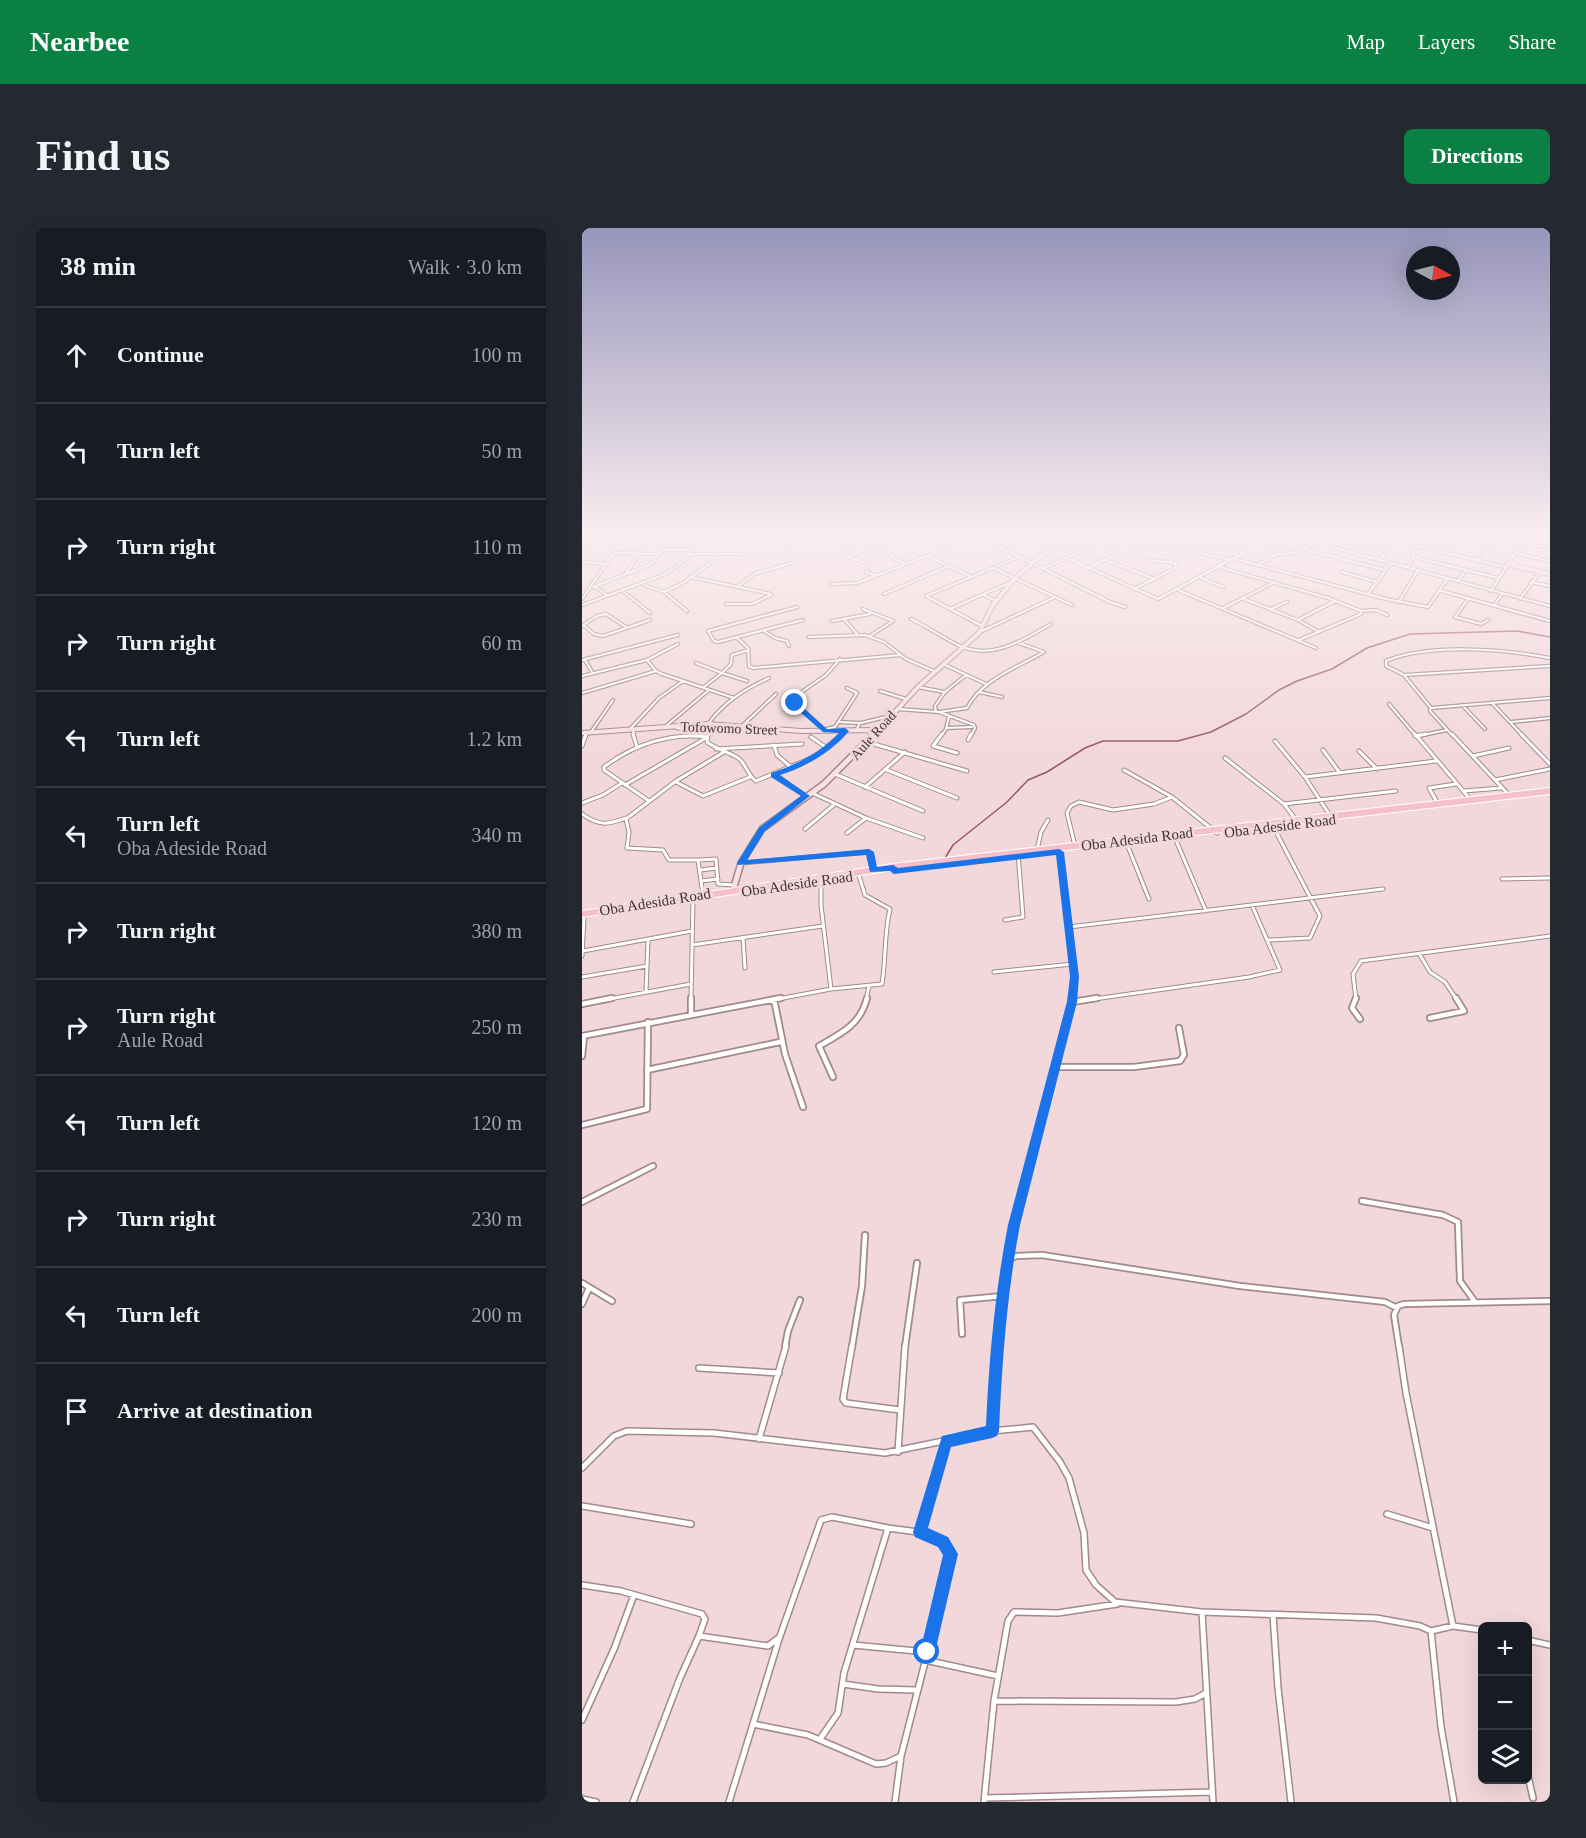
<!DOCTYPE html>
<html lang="en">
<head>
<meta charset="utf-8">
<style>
	:root { --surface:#171b24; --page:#242831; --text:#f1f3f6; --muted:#9ea1a6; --line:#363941; --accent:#0b8043 }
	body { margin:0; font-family:"Times New Roman",serif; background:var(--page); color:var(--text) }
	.controls { position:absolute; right:18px; bottom:18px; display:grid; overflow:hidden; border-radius:9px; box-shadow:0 6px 24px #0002 }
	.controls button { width:54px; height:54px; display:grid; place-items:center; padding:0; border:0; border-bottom:2px solid var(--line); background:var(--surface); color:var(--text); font:30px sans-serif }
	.compass { position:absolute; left:824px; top:18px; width:54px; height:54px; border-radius:50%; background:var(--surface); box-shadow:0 6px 24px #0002; rotate:97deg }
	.stop { position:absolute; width:18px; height:18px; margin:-14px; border:4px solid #1a73e8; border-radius:50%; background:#fff }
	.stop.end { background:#1a73e8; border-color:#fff; box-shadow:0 2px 6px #0008 }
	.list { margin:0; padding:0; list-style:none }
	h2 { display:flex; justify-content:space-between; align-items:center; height:78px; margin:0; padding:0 24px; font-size:26px }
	h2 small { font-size:20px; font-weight:400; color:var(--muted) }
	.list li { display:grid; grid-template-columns:39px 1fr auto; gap:18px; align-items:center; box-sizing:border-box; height:96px; padding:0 24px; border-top:2px solid var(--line) }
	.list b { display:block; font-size:22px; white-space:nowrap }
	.list p { margin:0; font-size:20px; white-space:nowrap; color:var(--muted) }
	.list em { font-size:20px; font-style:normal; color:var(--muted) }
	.icon { flex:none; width:33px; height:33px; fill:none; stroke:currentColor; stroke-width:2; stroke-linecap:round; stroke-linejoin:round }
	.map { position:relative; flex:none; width:968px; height:1574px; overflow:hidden; border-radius:9px }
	header { display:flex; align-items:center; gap:36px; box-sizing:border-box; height:84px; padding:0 30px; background:var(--accent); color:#fff }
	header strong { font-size:28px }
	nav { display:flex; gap:33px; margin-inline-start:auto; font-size:21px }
	.intro { display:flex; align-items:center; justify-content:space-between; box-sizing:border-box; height:144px; padding:0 36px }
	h1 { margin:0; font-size:42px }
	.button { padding:15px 27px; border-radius:9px; background:var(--accent); color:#fff; font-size:21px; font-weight:700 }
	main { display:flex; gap:36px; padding:0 36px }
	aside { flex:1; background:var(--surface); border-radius:9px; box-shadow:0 6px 24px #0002 }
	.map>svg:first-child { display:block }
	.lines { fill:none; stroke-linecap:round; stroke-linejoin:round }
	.stream { stroke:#975864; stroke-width:1.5 }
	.street-far3-casing { stroke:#a1898d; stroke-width:4.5 }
	.street-far2-casing { stroke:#a1898d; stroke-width:5 }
	.street-far1-casing { stroke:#a1898d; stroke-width:8 }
	.street-casing { stroke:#a1898d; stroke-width:8 }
	.secondary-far1-casing { stroke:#a1898d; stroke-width:6 }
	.secondary-casing { stroke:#a1898d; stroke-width:8 }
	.primary-casing { stroke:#fff; stroke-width:8 }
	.street-far3 { stroke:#fff; stroke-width:2 }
	.street-far2 { stroke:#fff; stroke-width:3 }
	.street-far1 { stroke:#fff; stroke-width:4.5 }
	.street { stroke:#fff; stroke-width:5 }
	.secondary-far1 { stroke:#fae0e4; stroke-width:4 }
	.secondary { stroke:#fae0e4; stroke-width:5 }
	.primary { stroke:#f5c0c9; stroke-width:6 }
	.route { fill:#1a73e8 }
	.labels { text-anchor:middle; stroke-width:6; stroke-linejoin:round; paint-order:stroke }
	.far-street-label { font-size:14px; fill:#3f3536; stroke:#f2d8db }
	.street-label { font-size:15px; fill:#3f3536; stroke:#f2d8db }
</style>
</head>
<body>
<header>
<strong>Nearbee</strong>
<nav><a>Map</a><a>Layers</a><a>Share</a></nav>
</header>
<div class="intro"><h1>Find us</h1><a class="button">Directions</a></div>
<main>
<aside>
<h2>38 min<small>Walk · 3.0 km</small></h2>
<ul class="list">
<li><svg class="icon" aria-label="ahead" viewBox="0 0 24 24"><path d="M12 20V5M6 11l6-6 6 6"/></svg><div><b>Continue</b></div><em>100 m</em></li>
<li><svg class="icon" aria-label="left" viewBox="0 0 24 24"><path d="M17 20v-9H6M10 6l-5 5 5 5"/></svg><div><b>Turn left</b></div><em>50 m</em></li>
<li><svg class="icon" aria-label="right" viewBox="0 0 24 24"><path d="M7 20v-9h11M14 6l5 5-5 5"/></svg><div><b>Turn right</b></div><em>110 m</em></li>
<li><svg class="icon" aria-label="right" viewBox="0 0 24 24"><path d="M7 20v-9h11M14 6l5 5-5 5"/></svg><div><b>Turn right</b></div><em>60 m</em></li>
<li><svg class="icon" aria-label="left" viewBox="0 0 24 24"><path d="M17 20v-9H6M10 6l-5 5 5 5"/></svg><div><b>Turn left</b></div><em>1.2 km</em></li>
<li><svg class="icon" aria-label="left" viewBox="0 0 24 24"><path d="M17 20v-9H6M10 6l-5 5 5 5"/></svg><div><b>Turn left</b><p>Oba Adeside Road</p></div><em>340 m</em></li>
<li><svg class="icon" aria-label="right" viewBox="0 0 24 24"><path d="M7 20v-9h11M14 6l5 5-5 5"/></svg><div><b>Turn right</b></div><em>380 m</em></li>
<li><svg class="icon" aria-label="right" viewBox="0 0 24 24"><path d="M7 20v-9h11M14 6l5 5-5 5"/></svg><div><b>Turn right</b><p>Aule Road</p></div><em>250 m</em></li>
<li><svg class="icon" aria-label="left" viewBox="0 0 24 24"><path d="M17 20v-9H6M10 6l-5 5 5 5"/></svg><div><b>Turn left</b></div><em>120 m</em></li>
<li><svg class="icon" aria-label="right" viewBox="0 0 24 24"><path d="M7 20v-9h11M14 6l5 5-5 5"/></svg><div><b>Turn right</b></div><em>230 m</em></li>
<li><svg class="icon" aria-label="left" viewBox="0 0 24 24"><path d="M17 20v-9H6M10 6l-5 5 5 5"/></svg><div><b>Turn left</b></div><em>200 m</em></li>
<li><svg class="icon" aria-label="arrive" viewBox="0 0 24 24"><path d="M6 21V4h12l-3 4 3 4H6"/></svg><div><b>Arrive at destination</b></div></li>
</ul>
</aside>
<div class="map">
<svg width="968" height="1574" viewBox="0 0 968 1574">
	<rect width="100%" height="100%" fill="#f2d8db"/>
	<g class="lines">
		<path class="stream" d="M363 630 371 617 425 574 446 552 465 544 503 520 521 513H596L629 504 664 486 697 462 715 453 750 441 785 420 828 406 935 403 968 409"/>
		<g class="street-far3-casing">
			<path id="street-far3" d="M190 305 193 308
				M231 305 242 311 259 305
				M459 305 480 315
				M561 305 564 308
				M669 305V309
				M776 305 783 315 806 322 798 332
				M846 305H850
				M861 305 878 313
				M918 305 910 307 939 316 968 319
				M941 305 968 309
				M887 306 910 307
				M288 307 311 330 323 336
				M611 307 643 308
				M643 307 661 308 665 305
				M818 309 821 305
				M242 311 266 322 265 328 283 335 286 339 284 344 293 347
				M738 311 749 316 750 319 968 378
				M40 313 44 305
				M141 313 146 305
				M115 314H180
				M408 314 528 374 543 379
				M546 314 580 324 595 339 552 361
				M473 316 499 323
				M515 316 543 322
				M749 316 782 314
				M866 316 873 311
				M589 318 649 332
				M695 318 710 305
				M420 319 455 305
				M263 320 336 305
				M721 321 803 342
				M82 322H110
				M580 324 602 305
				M33 325 79 326
				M933 325 968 333
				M0 326 20 305
				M107 326H159
				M693 327 716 324 743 305
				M345 328 388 348
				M832 329 916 350
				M485 330 576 371 663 324 614 311
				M274 331 301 321
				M653 331 804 371 846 379 866 350
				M523 332 573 351
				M566 332 593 335
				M896 332 914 309
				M0 334 23 336
				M677 336 697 325 700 320 682 314
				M637 339 746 370 779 383 794 382 805 387
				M825 339 832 329V319L835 318 923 339
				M411 340 490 377
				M463 340 537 305
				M505 340 555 317
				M760 344 795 354
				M43 347 57 326
				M108 349 189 366
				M619 350 641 359
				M876 353 884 342
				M949 354 968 358
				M249 356 275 355 389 311
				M62 357 82 364 105 383
				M12 358 25 367
				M11 359 70 336 92 305
				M155 359 172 346 213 334 205 322 221 305
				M596 362 734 420
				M856 362 968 393
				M909 363 939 316
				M42 364 68 385
				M82 364 101 355 131 333
				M302 366 367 338
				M786 366 809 335
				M402 367 414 373
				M0 371 40 313H87
				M662 371 716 392 737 404
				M886 371 873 389 899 396 906 392
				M938 371 958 344
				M817 374 836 342
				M144 376H170L189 367
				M0 377 84 346 104 331 120 305
				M912 378 920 366
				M215 379 126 403 132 413 136 414 221 392
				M641 380 691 355
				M281 381 311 393 288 408
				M368 381 429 354
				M689 381 705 374
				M262 391 275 406
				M329 391C346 399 361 410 378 418 411 432 441 412 469 396
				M716 392 753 373
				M250 393 288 386
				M1 397 12 406 21 408 68 392
				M0 398 15 388 24 386 44 399
				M400 398 344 368 439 328
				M182 403 193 410 205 413 207 418
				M400 403 471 370
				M227 409 283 407 302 414 324 431 354 444
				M155 410 166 420 167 438 171 440 319 427
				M717 412 779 386 780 383
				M0 432 96 407
				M3 432 10 444
				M65 432 96 416
				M114 435 140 445 122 459
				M363 437 404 456
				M140 445 149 436 150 427 167 422
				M140 445 165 453
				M822 447 968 438
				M0 448 65 432 74 443 80 446 152 470
				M336 459 362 464
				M298 463 324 471
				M397 464 420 469
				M0 465 74 443
				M910 475 941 508
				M807 476 834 508
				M880 477 903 501
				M849 480 968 470
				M315 481 357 484 392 497 393 500 389 508
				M354 484 353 478 363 464 384 447
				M357 484 385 480C399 452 436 439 462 424L434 414
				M257 494 278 495 274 502
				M929 494 968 490
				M279 495 308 488
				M126 496C142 474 163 461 187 450
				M161 497 194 466
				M84 498 127 462
				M92 499 117 507
				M49 500 77 470 101 453
				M364 500 390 499
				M51 501 52 508
				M244 501 253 499 275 465 265 460
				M243 503 213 475 211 470 244 447 258 431
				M9 504 31 472
				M4 508 5 504
				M126 508 131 497
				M259 508 263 503
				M359 508 364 501 367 488
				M836 508 865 502
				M871 508 848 483 849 480 822 447 804 438V433C848 415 922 421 968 430"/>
		</g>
		<g class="street-far2-casing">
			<path id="street-far2" d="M51 506 55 519
				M114 506 117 507
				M126 506 125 514C135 522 146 523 156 530 164 535 165 547 174 553L234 528 260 506
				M360 506 351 518 375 525
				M833 506 888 571
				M870 506 927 567
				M939 506 968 536
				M833 508 844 506
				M229 509 245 520
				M386 512 389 506
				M693 513 723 549 751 592
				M285 514 385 543
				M192 517 195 527 210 540
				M0 518 4 506
				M134 521 220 516
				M741 522 758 545
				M777 523 795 541
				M891 528 927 520
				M643 530 702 576 714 592
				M305 542 375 570
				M542 542 590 569 635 605
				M253 546 341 583
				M192 547 224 568
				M723 549 854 533
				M913 552 968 541
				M94 554 121 568 168 549
				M43 557 124 510
				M283 559 323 524
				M882 563 919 560
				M230 565 284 590 341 610
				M67 573 22 542V539C51 517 88 504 125 509
				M0 575 21 567 40 555
				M702 576 814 563
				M856 576 847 560 874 556
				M0 586C17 598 25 597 44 590
				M223 601 253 576
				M265 605 284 590
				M593 610 624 683
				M545 616 567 671
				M493 618 485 585 489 578 497 574 531 582 572 576 590 569
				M455 622 459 604 466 592
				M477 624 493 755 489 772
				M116 632 134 631 136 656 152 657
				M160 635 287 624 291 642
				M118 642 135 640
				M920 651 968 650
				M119 653 136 651
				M239 653V677L249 761
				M121 667 116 632H87L81 622 45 620 47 604 44 591 94 553 142 524
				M423 692 441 689 436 625
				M487 699 801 661
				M161 710 163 740
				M686 712 728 710 738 688 691 598
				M110 717 241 698
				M1 723 110 703
				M838 727 848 744 863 754 875 772
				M0 728 2 689
				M412 744 491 736
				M0 749 65 738
				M64 764 66 712
				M22 772 109 756
				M109 772 111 672
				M191 772 249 761 300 756C304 731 302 706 308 681L283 667 277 648
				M284 772 287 758
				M505 772 667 749 698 742 670 677
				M774 772 771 746 779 733 968 708"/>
		</g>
		<g class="street-far1-casing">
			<path id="street-far1" d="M774 770 770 780 778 791
				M192 771 203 826 221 879
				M490 774 515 770
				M0 776 30 770
				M109 787V770
				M848 790 882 783 874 770
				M0 808 199 770
				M0 828 2 808
				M473 839H552L598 833 602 827 597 800
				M65 842 198 814
				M251 849 237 818C260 805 278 797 285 770
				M0 897 65 881 66 794
				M780 973 861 987 876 994 878 1053 893 1074
				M0 974 71 938
				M426 1032 434 1028 460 1027 658 1058 803 1074 815 1080
				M0 1055 30 1073
				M0 1076 7 1060
				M380 1106 378 1072 421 1068
				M203 1119 206 1103 218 1072
				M270 1119 280 1058 283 1007
				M323 1119 335 1035
				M414 1119 425 1032 432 997 490 770
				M817 1119 812 1087 816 1078 822 1076 968 1073"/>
		</g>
		<g class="street-casing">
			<path id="street" d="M270 1118 261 1171 264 1175 318 1182
				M414 1118 410 1203 451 1199 478 1234 487 1250 502 1305 504 1342 514 1357 533 1374 620 1384 794 1390 838 1398 849 1403 871 1398 900 1402
				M817 1118 824 1165 871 1398
				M117 1140 197 1145
				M177 1211 204 1118
				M316 1224 323 1118
				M0 1240 32 1208 45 1203 132 1205 303 1225 410 1203
				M0 1278 109 1296
				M805 1286 851 1300
				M0 1357 39 1363 120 1386 123 1391 117 1408
				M535 1376 476 1385 432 1384 426 1393 412 1473 594 1474 613 1471 624 1465
				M620 1384 631 1574
				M691 1387 696 1460 709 1574
				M849 1403 859 1499 872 1574
				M945 1412 968 1417
				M271 1417 345 1424
				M343 1432 416 1448
				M261 1456 296 1461 335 1462
				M0 1492 32 1421 52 1367
				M171 1496 197 1411 239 1292 250 1289 306 1300
				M238 1511 256 1485 262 1445 306 1300 336 1304 340 1302 364 1213
				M945 1544 951 1570
				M403 1570 630 1564
				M0 1571 14 1574
				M51 1574 98 1450 117 1408 186 1418 195 1411
				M147 1574 171 1496 226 1507 294 1536 304 1535 319 1528 369 1332 363 1316 338 1304
				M313 1574 319 1528
				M402 1574 412 1473"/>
		</g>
		<g class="secondary-far1-casing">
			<path id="secondary-far1" d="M925 336 968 346
				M0 505 126 496 219 503 295 502
				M291 508 336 459 397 405 411 377 432 351 473 316 491 305"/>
		</g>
		<g class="secondary-casing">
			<path id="secondary" d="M151 662 159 635 180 601 242 556 292 506"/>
		</g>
		<g class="primary-casing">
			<path id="primary" d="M0 686 311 639 968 563"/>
		</g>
		<use href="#street-far3" class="street-far3"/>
		<use href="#street-far2" class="street-far2"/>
		<use href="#street-far1" class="street-far1"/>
		<use href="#street" class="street"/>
		<use href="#secondary-far1" class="secondary-far1"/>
		<use href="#secondary" class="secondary"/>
		<use href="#primary" class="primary"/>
	</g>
	<linearGradient id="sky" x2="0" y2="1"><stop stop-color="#9795bb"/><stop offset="0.58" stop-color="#f9edef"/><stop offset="1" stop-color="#f9edef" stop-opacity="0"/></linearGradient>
	<rect width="968" height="526" fill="url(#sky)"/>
	<path class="route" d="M210 474H215L245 501 263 500 267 503C251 523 222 540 198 547L228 568 183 603 165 632 287 621 292 624 295 639 311 637 316 640 477 621 482 624 497 749 495 774 438 997C425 1065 420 1134 417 1203L415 1208 410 1210 369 1219 346 1300 366 1309 376 1326 353 1424 351 1430 345 1432 340 1430 338 1424 361 1327 356 1319 333 1309 331 1304 360 1208 404 1198C407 1130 413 1064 426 997L485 774 488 749 474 627 312 646 308 643 288 644 284 627 156 637 155 635 177 600 219 568 189 549V545C212 538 241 523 257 505L241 504 210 477Z"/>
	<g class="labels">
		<g class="far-street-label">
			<text transform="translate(147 500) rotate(2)" y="5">Tofowomo Street</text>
			<text transform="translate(291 507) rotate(-48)" y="5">Aule Road</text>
		</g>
		<g class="street-label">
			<text transform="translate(698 598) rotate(-7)" y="5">Oba Adeside Road</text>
			<text transform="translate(555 611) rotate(-7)" y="5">Oba Adesida Road</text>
			<text transform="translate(215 656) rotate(-8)" y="5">Oba Adeside Road</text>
			<text transform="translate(73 674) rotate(-9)" y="5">Oba Adesida Road</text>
		</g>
	</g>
</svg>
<div class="controls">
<button>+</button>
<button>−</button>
<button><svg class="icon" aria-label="layers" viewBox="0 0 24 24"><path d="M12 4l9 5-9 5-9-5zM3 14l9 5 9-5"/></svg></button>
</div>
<svg class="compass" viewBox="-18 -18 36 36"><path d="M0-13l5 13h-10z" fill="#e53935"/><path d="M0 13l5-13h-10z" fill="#9ea1a6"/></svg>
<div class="stop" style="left:345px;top:1424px"></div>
<div class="stop end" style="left:213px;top:475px"></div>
</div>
</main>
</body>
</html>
